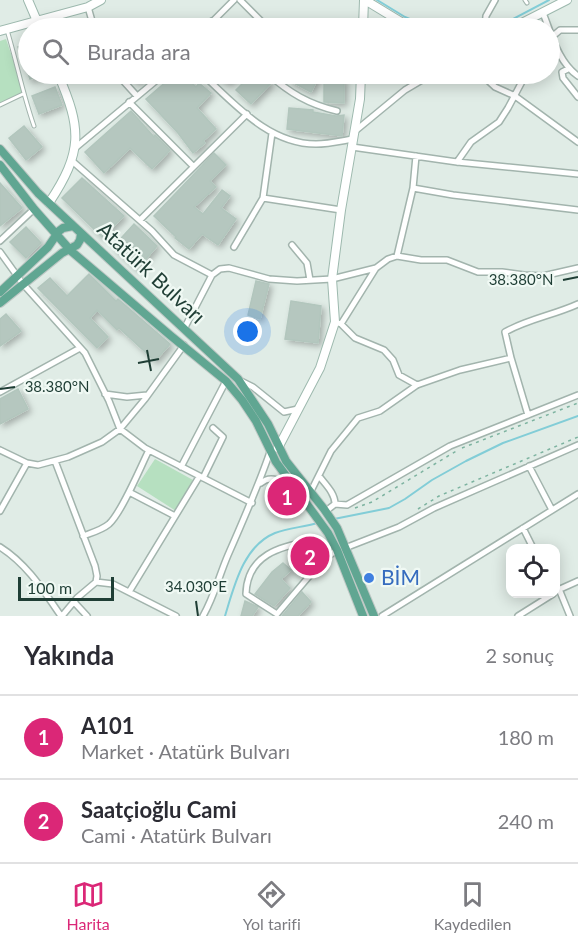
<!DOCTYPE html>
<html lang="tr">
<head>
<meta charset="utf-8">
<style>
	:root { --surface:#fff; --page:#f7f7f7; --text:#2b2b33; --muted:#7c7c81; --line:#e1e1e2; --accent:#db2777 }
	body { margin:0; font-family:Lato,sans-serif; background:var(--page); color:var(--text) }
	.controls { position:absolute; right:18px; bottom:18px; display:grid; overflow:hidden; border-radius:12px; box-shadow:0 3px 15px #0003 }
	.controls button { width:54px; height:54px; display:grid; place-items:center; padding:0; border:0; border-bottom:2px solid var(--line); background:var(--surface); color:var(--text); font:30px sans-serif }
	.scale { position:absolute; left:18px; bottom:15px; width:96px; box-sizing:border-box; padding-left:6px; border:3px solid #1f3e35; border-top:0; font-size:16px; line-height:21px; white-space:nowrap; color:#1f3e35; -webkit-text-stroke:4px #f0f9f4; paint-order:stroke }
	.you { position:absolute; left:248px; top:332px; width:21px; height:21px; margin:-15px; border:4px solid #fff; border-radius:50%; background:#1a73e8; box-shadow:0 0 0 9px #1a73e833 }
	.badge { display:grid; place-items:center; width:39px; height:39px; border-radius:50%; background:var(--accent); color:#fff; font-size:20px; font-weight:700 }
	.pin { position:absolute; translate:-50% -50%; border:3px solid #fff; box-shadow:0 2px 6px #0006 }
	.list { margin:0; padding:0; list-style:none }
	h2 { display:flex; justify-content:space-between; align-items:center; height:78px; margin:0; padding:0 24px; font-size:26px }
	h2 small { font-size:20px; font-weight:400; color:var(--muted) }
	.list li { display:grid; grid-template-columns:39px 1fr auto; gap:18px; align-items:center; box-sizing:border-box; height:84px; padding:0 24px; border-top:2px solid var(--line) }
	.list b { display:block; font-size:22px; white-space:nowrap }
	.list p { margin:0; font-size:20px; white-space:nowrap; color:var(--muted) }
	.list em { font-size:20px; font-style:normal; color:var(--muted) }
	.icon { flex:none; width:33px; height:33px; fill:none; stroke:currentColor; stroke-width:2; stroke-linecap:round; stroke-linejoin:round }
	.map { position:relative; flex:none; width:578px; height:616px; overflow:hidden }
	.search { position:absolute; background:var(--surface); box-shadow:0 3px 15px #0003; left:18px; right:18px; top:18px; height:66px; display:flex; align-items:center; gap:15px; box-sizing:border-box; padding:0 21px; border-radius:33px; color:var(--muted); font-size:22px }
	.sheet { height:246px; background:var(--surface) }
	nav { display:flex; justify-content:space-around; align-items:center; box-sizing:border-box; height:84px; border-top:2px solid var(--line); background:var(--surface); font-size:16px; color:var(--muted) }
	nav a { display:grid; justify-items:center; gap:3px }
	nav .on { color:var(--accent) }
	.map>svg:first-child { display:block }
	.green { fill:#b6e0c0 }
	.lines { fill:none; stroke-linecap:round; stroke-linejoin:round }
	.stream { stroke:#82cdd7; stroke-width:2 }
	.building { fill:#b5c7bf; stroke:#b2c6bd; stroke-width:1.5; filter:url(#shadow) }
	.lane-casing { stroke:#a2b4ad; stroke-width:5 }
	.street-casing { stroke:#a2b4ad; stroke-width:8 }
	.secondary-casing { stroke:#9db9ae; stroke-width:10 }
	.primary-casing { stroke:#c0c9c6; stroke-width:10 }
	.path { stroke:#7db3a0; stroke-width:1.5; stroke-dasharray:3 4.5; stroke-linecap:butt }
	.lane { stroke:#fff; stroke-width:3 }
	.street { stroke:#fff; stroke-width:5 }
	.secondary { stroke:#fff; stroke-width:8 }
	.primary { stroke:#60a692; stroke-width:8 }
	.ticks { fill:none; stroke:#1f3e35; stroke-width:2 }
	.shop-dot { fill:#3f7fe0; stroke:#f0f9f4; stroke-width:2 }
	.labels { text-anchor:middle; stroke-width:4.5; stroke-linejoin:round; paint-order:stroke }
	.street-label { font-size:21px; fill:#1f3e35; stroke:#f0f9f4 }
	.shop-label { font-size:21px; fill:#366cbe; stroke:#f0f9f4; text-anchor:start }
	.ticks-label { font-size:15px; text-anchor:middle; fill:#1f3e35; stroke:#f0f9f4; stroke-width:4.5; stroke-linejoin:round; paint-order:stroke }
</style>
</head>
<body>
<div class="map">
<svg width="578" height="616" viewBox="0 0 578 616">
	<defs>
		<filter id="shadow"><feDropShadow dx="3" dy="3" stdDeviation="3" flood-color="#0004"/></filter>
	</defs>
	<rect width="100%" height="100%" fill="#e0ece6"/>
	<path class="green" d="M6 39 24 92 0 103V41Z
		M155 459 193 480 176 511 137 486Z"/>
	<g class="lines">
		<path class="stream" d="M377 0 405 17 431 28
			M496 28 549 0
			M334 519 389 508 405 499 432 480 466 461 503 443 578 416
			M225 616C234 587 243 546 275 533 288 528 304 527 317 523"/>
	</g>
	<path class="building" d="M76 20 80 28H59Z
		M28 43V74H44L30 79 18 47Z
		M131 74H148L137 82Z
		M175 74H183L196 87 199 83 211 93 197 108 216 129 203 141 205 143 193 153 178 133 146 99Z
		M217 74H237L228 83Z
		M252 74H260L271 83 251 104 236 90Z
		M294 74H320L311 92 290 81Z
		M324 79H344V103L324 102Z
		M55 87 62 105 39 114 32 96Z
		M289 108 313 110V112L336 116 344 115 342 136 287 129Z
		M131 111 154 137 155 135 170 150 152 169 130 148 104 173 85 152Z
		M24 126 42 147 26 160 9 138Z
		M214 153 226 165 210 181 216 187 194 207 203 214 222 190 230 196 221 208 236 219 218 245 202 234 189 249 175 238 176 237 154 216Z
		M82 178 124 216 102 237 62 198Z
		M0 183 22 208 0 226Z
		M134 224 157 246 137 269 113 247Z
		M26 227 41 243 26 258 10 242Z
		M89 274 116 301 118 299 170 344 155 361 119 328 117 330 97 310 90 318 108 337 97 348 38 288 50 278 67 296Z
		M256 281 269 284 260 319 248 315Z
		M291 301 321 306 318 343 285 339Z
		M6 314 21 331 0 346V319Z
		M18 389 28 409 0 424V399Z
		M311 546 317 559 309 567 300 551Z
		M283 563 291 570 281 579 290 588 274 606 255 594 272 572Z
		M302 592 311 602 298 616H282Z
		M245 601 258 607 252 616H241Z"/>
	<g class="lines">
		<g class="lane-casing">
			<path id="lane" d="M525 0 527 3
				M7 30C17 63 23 95 34 126
				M0 105 23 94"/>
		</g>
		<g class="street-casing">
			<path id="street" d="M240 0 268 28
				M88 7 94 28
				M543 13C552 35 558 62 578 76
				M212 21 220 28
				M206 28 234 0
				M485 28 486 16 495 0
				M553 36 560 30H578
				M568 69 562 72 563 78 578 97
				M117 74 137 96
				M202 74C234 103 268 144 316 144 328 144 341 141 353 139
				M268 74C290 93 308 104 337 111
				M481 74 495 87 515 96 578 142
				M129 102 193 166
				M354 132 405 90 432 74
				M352 147 457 162 578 174
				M74 149 164 74
				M71 160 152 231 174 255 212 275
				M457 162 471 142 499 122 508 108 526 74
				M413 188 453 195 578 210
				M263 198 341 210
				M140 220 247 114
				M0 241 34 209
				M292 245 307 263 310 280
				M234 247 263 198 272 133
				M0 252 23 284 85 353 109 401 120 429 145 448 252 503
				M397 256 413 188 416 156
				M335 322 341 324 376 268 388 259 397 256 421 260H447L478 272H502L524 275 543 276 578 268
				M341 324 355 338 384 350 393 360 399 375 417 385
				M184 329 212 275 220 269 229 268 269 279 297 281 332 279 376 268
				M511 358 528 415
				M241 381 253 387 284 412 298 409
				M0 392 80 348
				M105 394 127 397 147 395
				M0 450 27 463 0 511
				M55 461 95 566 97 576 96 582
				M27 463 38 465 68 457 102 442 120 429 145 399 184 345
				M529 466 552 510
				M181 467 226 381
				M319 476C325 484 335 493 335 504L326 511
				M203 478 223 437 213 428
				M261 483C271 474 282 482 293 487
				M311 491 331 451 358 418 380 411 417 385 460 370 511 358 505 332C528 319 554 315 578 304
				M129 492 175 516
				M335 504 347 505 450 446 578 395
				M523 528 533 548
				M83 536C91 533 102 530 109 524 122 512 140 468 149 450
				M0 547C27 564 43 590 61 616
				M345 548 399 527 434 508 578 445
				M559 589 570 616
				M558 590 578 581
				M129 592 199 477
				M74 602 87 616
				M277 614 246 594C247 555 280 546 312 541L316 544 323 560
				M277 614 323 560 337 550
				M62 616 77 598 96 582 113 584 176 616
				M203 616C214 597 219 576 228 555 243 521 258 487 270 452
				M382 616 578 494
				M518 616 553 594"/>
		</g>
		<g class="secondary-casing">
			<path id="secondary" d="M28 0 40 28
				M365 0 411 28
				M363 28 364 0
				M512 28 567 0
				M0 31 88 7 101 0
				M49 203C83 152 82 129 58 74
				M278 448 320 368 335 322 332 279 341 210 360 99 361 74"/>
		</g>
		<g class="primary-casing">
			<path id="primary" d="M0 149 38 193 238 379 268 424 286 461 324 509 337 528 374 616
				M0 165 34 209 71 251 171 336 226 381 242 400 256 421 276 462 328 533 337 550 363 616
				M0 292 48 247 59 231 63 228 73 226
				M0 303 62 253 77 245 80 240 81 234"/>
		</g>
		<path class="path" d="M462 448 578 403
			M355 508 372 502 458 450
			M418 509 439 496 578 437"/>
		<use href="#lane" class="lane"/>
		<use href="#street" class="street"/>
		<use href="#secondary" class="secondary"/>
		<use href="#primary" class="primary"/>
	</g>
	<path class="ticks" d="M563 280 578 277M147 350 151 371M138 363 159 359M0 389 15 387M196 601 198 616"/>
	<circle class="shop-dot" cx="369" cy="578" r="6"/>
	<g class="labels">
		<g class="street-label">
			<text transform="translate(151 273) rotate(43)" y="7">Atatürk Bulvarı</text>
		</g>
		<g class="shop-label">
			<text x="381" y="585">BİM</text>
		</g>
	</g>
	<g class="ticks-label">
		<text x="521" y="285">38.380°N</text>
		<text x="57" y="392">38.380°N</text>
		<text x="196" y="592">34.030°E</text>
	</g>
</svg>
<div class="controls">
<button><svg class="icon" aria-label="locate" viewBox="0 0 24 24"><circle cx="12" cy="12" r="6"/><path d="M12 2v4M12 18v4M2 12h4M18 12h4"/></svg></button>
</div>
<div class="scale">100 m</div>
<div class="you"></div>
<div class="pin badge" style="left:287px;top:496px">1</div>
<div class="pin badge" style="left:310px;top:556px">2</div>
<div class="search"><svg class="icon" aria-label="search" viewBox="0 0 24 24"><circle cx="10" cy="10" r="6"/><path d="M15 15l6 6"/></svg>Burada ara</div>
</div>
<section class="sheet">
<h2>Yakında<small>2 sonuç</small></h2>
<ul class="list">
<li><span class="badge">1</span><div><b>A101</b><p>Market · Atatürk Bulvarı</p></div><em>180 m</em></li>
<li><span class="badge">2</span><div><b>Saatçioğlu Cami</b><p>Cami · Atatürk Bulvarı</p></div><em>240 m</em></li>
</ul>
</section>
<nav>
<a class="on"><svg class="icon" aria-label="map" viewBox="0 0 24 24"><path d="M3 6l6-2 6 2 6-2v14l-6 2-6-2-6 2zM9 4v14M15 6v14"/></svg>Harita</a>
<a><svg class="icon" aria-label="directions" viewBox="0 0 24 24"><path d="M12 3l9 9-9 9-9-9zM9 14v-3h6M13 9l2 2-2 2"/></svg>Yol tarifi</a>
<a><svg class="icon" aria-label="saved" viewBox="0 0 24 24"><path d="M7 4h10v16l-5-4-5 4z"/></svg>Kaydedilen</a>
</nav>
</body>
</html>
